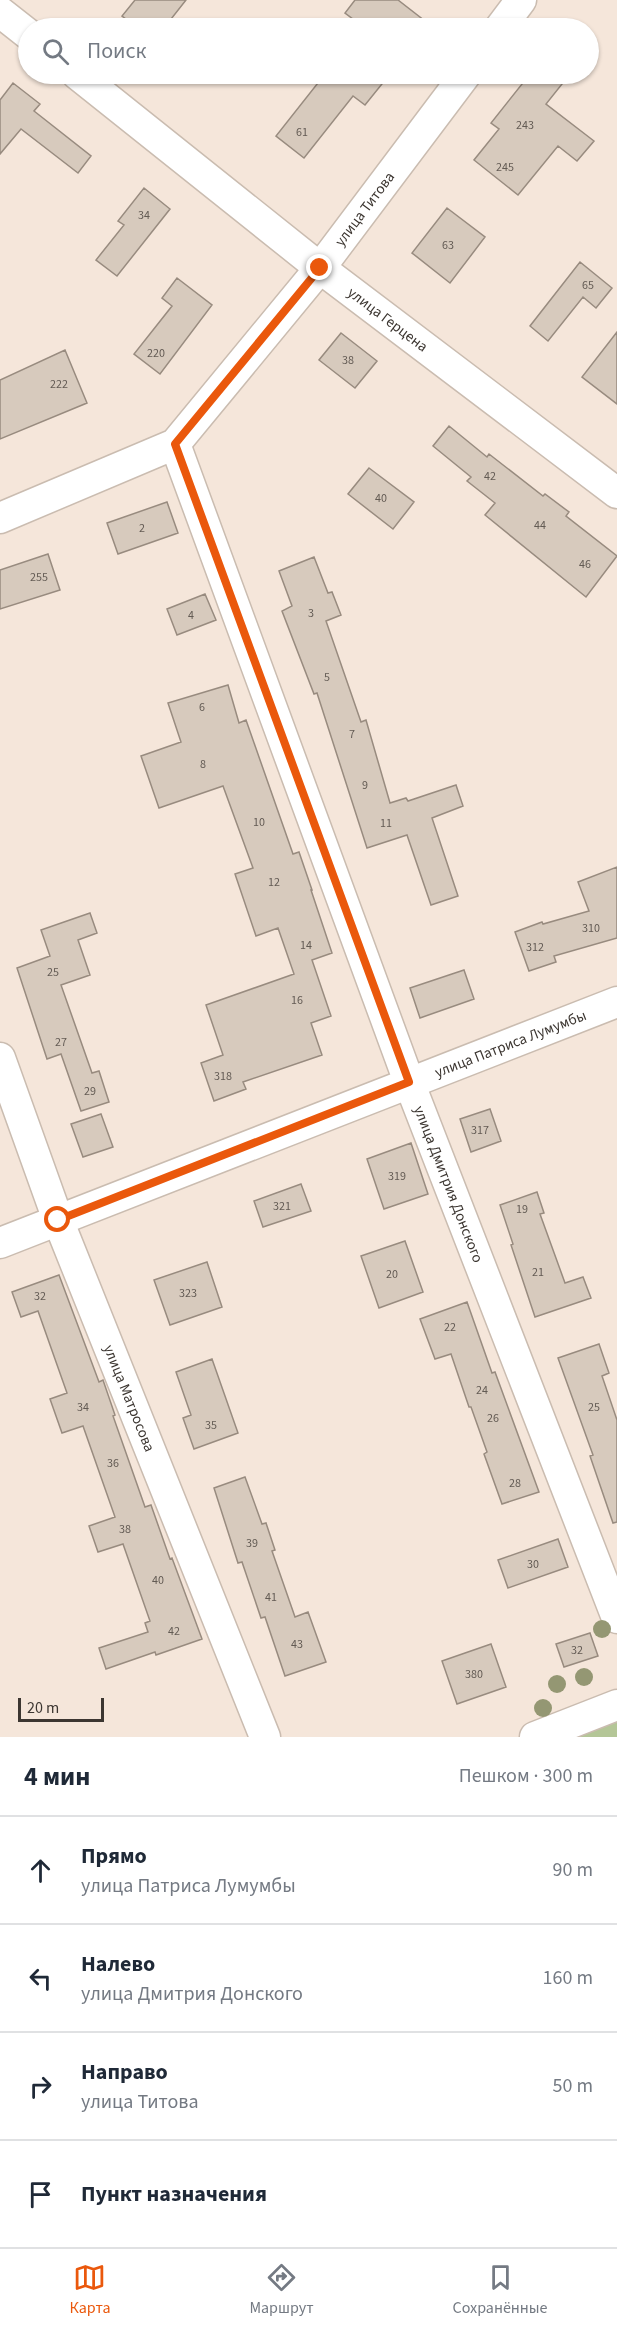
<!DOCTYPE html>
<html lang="ru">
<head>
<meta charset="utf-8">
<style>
	:root { --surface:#fff; --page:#f2f2f3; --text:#1f2937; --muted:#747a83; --line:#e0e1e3; --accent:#ea580c }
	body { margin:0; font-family:"Source Sans 3",sans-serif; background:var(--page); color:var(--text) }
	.scale { position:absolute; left:18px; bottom:15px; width:86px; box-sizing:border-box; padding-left:6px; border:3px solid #3c3631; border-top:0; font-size:16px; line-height:21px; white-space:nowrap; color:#3c3631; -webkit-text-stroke:4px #f5e6da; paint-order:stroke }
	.stop { position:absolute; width:18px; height:18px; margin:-14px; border:4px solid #ea580c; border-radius:50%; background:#fff }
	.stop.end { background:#ea580c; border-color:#fff; box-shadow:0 2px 6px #0008 }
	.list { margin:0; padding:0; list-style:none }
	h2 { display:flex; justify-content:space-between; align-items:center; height:78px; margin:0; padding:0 24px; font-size:26px }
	h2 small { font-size:20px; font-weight:400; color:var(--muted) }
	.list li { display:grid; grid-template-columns:39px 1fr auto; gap:18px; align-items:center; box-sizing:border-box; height:108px; padding:0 24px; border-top:2px solid var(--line) }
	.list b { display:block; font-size:22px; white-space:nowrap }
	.list p { margin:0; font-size:20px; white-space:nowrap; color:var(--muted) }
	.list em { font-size:20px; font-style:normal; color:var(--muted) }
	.icon { flex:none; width:33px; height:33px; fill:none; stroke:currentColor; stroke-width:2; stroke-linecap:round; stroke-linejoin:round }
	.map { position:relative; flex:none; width:617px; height:1737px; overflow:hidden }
	.search { position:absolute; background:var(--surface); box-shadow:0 2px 4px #0004; left:18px; right:18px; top:18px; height:66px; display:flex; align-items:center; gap:15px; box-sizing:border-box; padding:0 21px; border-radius:33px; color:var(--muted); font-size:22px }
	.sheet { height:510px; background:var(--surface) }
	nav { display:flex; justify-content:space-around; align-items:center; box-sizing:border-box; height:84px; border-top:2px solid var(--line); background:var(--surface); font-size:16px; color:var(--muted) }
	nav a { display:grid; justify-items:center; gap:3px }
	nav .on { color:var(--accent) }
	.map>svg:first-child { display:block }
	.green { fill:#b4c697 }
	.building { fill:#d7cabd; stroke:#988b7f; stroke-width:1.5 }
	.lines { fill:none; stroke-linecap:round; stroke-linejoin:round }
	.minor-casing { stroke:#cabcb0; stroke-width:33 }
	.minor { stroke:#fff; stroke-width:30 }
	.tree { fill:#949773 }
	.route { stroke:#ea580c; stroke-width:8 }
	.labels { text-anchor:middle; stroke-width:4.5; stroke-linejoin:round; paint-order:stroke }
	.number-label { font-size:12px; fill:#635b54 }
	.street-label { font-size:15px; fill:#3c3631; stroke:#f5e6da }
</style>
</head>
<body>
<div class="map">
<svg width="617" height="1737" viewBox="0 0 617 1737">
	<rect width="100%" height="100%" fill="#f5e6da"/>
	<path class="green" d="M617 1721V1737H573Z"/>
	<path class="building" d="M135 0H186L164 28H138L122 16Z
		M355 0H398L434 28H365L345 13Z
		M325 74H390L365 105 353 96 304 158 276 136Z
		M530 74H570L546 104 594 141 577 161 558 146 518 195 474 160 499 129 491 123Z
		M13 83 40 104 34 111 91 156 78 173 21 129 0 154V100Z
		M144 188 170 209 117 276 96 260 124 225 118 221Z
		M447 208 485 237 450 283 412 253Z
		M580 262 612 288 596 308 583 297 548 341 530 326Z
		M177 278 212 305 160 374 134 354 172 306 162 298Z
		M617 332V404L582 377Z
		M341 333 377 361 355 388 319 360Z
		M65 350 87 403 0 439V380Z
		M449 426 487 457 489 454 543 496 545 494 569 512 566 516 617 556 586 597 485 515 495 503 467 481 471 477 433 446Z
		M369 468 414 502 393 529 348 494Z
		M167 502 178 533 118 554 107 523Z
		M48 554 60 590 0 609V570Z
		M314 557 328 593 332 592 341 615 326 621 361 722 366 720 390 803 406 798 408 801 456 785 463 806 432 818 458 896 431 905 407 835 367 848 317 693 314 694 282 611 292 606 279 571Z
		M205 594 216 620 177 635 167 609Z
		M228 685 239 723 246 720 293 854 299 852 312 890H311L332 953 312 960 331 1016 311 1023 322 1055 243 1082 246 1089 214 1101 201 1063 223 1055 206 1005 294 974 278 928 256 936 235 874 253 868 223 786 159 808 141 756 181 742 168 703Z
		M617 867V938L554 956 556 962 529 971 515 932 542 922 543 924 589 911 578 882Z
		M90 913 97 933 78 940 90 975 61 985 92 1073 99 1071 109 1102 81 1111 61 1054 47 1059 17 968 50 956 41 930Z
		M464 970 474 999 420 1018 410 988Z
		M490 1109 501 1141 471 1152 460 1119Z
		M101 1114 113 1147 83 1157 71 1124Z
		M411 1143 428 1194 384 1209 367 1159Z
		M301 1184 311 1211 263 1227 254 1201Z
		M537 1192 544 1213 540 1214 565 1283 583 1277 591 1298 535 1317 511 1245 513 1244 500 1205Z
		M405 1241 423 1292 379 1308 361 1256Z
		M207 1262 222 1307 170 1325 154 1280Z
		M59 1275 99 1382 103 1380 115 1415 113 1416 145 1507 151 1505 170 1559 172 1558 202 1639 156 1655 155 1652 106 1669 99 1648 148 1632 145 1623 150 1621 123 1544 98 1552 89 1526 115 1517 83 1426 62 1433 50 1399 67 1393 38 1311 21 1317 12 1292Z
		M467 1302 492 1373 495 1372 539 1492 502 1504 484 1454 487 1452 471 1407H469L451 1354 435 1359 420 1319Z
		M599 1344 609 1373 602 1376 617 1420V1522L613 1523 590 1456 593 1455 558 1358Z
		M212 1359 238 1433 194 1449 183 1418 191 1415 176 1372Z
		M245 1477 262 1524 266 1523 275 1550 272 1551 295 1617 308 1612 326 1662 285 1676 265 1617 261 1618 242 1562 238 1563 214 1488Z
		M558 1539 568 1567 508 1588 498 1560Z
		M590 1633 598 1656 564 1667 556 1644Z
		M491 1644 506 1687 457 1704 442 1661Z"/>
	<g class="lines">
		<g class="minor-casing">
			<g id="minor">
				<path d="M0 12 28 34"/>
				<path d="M500 28 521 0"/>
				<path id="s1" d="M77 74 320 268 617 493"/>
				<path id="s2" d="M175 444 409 1082 617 1618"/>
				<path id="s3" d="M0 518 175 444 320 268 466 74"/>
				<path id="s4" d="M0 1058 58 1220 265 1737"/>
				<path id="s5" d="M0 1243 617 1002"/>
				<path d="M535 1737 617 1705"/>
			</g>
		</g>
		<use href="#minor" class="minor"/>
	</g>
	<g class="tree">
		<circle cx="602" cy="1629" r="9"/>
		<circle cx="584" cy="1677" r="9"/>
		<circle cx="557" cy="1684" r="9"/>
		<circle cx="543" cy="1708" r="9"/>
	</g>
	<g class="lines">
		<path class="route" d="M58 1220 409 1082 175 444 320 268"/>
	</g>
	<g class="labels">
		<g class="number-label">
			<text x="525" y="129">243</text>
			<text x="302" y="136">61</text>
			<text x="505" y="171">245</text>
			<text x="144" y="219">34</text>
			<text x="448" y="249">63</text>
			<text x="588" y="289">65</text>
			<text x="156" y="357">220</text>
			<text x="348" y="364">38</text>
			<text x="59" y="388">222</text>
			<text x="490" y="480">42</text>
			<text x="381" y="502">40</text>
			<text x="540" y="529">44</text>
			<text x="142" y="532">2</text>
			<text x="585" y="568">46</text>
			<text x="39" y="581">255</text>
			<text x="311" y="617">3</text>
			<text x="191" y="619">4</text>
			<text x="327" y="681">5</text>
			<text x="202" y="711">6</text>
			<text x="352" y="738">7</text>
			<text x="203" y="768">8</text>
			<text x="365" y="789">9</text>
			<text x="259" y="826">10</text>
			<text x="386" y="827">11</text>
			<text x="274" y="886">12</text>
			<text x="591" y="932">310</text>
			<text x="306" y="949">14</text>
			<text x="535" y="951">312</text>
			<text x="53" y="976">25</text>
			<text x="297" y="1004">16</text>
			<text x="61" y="1046">27</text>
			<text x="223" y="1080">318</text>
			<text x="90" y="1095">29</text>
			<text x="480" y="1134">317</text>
			<text x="397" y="1180">319</text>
			<text x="282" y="1210">321</text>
			<text x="522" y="1213">19</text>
			<text x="538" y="1276">21</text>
			<text x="392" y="1278">20</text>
			<text x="188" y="1297">323</text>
			<text x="40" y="1300">32</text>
			<text x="450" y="1331">22</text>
			<text x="482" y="1394">24</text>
			<text x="83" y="1411">34</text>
			<text x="594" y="1411">25</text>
			<text x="493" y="1422">26</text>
			<text x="211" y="1429">35</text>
			<text x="113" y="1467">36</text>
			<text x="515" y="1487">28</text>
			<text x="125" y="1533">38</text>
			<text x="252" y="1547">39</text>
			<text x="533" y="1568">30</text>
			<text x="158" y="1584">40</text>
			<text x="271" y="1601">41</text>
			<text x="174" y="1635">42</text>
			<text x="297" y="1648">43</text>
			<text x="577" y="1654">32</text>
			<text x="474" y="1678">380</text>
		</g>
		<g class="street-label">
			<text dy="5" stroke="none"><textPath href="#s3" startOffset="492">улица Титова</textPath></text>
			<text dy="5" stroke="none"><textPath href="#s1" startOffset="396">улица Герцена</textPath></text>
			<text dy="5" stroke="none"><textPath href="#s5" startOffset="548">улица Патриса Лумумбы</textPath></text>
			<text dy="5" stroke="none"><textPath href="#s2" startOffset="789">улица Дмитрия Донского</textPath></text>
			<text dy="5" stroke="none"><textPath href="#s4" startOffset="364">улица Матросова</textPath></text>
		</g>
	</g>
</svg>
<div class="scale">20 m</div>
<div class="stop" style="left:58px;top:1220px"></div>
<div class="stop end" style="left:320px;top:268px"></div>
<div class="search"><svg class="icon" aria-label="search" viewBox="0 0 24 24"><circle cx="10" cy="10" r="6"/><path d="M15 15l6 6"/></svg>Поиск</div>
</div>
<section class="sheet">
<h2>4 мин<small>Пешком · 300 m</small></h2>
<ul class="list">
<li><svg class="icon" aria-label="ahead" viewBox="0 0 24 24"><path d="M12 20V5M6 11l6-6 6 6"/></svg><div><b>Прямо</b><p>улица Патриса Лумумбы</p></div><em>90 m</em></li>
<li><svg class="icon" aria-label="left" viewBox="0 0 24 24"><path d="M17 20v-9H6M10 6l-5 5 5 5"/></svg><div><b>Налево</b><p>улица Дмитрия Донского</p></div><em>160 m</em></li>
<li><svg class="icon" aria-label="right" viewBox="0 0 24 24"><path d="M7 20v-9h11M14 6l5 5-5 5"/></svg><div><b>Направо</b><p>улица Титова</p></div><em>50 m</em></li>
<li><svg class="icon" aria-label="arrive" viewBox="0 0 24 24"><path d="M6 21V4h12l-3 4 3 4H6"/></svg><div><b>Пункт назначения</b></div></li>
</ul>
</section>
<nav>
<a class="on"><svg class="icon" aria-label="map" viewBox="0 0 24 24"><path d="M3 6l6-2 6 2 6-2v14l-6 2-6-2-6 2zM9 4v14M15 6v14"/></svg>Карта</a>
<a><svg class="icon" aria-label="directions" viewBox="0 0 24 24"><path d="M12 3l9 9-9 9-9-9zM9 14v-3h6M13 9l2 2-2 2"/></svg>Маршрут</a>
<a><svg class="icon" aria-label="saved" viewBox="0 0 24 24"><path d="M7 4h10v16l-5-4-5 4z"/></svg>Сохранённые</a>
</nav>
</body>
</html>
